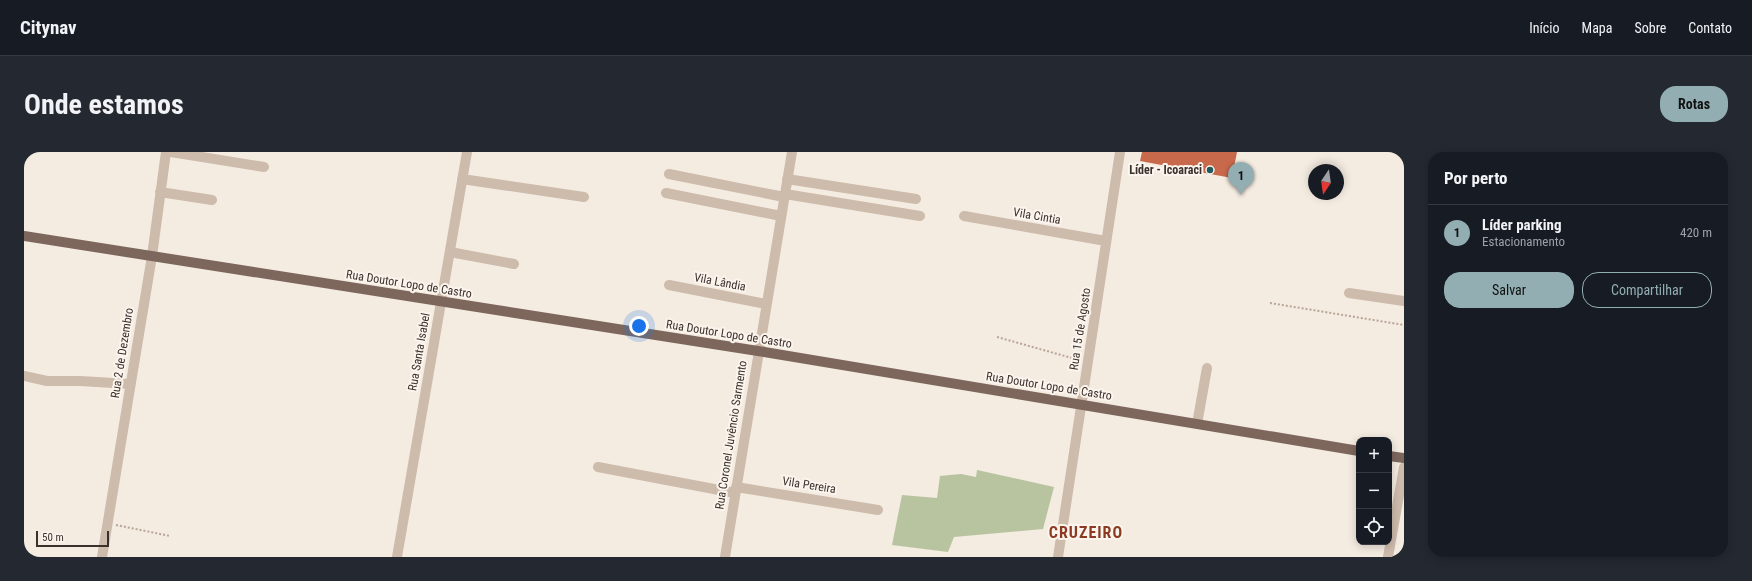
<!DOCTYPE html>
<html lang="pt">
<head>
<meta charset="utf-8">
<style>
	:root { --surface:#171b24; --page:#242831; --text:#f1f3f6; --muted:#9ea1a6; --line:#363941; --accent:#92aeb2 }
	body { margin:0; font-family:"Roboto Condensed",sans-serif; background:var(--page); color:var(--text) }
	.controls { position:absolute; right:12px; bottom:12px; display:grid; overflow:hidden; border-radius:8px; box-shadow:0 2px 10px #0003 }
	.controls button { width:36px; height:36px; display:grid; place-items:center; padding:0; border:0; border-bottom:1px solid var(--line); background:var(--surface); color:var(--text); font:20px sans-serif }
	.compass { position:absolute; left:1284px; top:12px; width:36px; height:36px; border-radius:50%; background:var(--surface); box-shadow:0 2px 10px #0003; rotate:193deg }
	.scale { position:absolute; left:12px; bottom:10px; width:73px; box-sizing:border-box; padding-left:4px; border:2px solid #3b302b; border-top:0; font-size:11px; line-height:14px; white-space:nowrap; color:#3b302b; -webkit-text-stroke:3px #fbf5ee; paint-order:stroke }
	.you { position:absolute; left:615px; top:174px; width:14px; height:14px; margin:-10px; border:3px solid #fff; border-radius:50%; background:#1a73e8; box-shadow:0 0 0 6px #1a73e833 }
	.badge { display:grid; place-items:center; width:26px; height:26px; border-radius:50%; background:var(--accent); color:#111; font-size:13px; font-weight:700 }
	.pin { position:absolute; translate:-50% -33px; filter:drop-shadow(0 1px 2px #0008) }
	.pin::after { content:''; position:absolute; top:21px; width:14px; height:12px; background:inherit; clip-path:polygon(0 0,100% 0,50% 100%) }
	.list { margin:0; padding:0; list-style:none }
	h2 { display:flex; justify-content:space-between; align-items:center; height:52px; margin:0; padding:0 16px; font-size:17px }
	h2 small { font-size:13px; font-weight:400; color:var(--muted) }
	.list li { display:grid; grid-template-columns:26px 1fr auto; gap:12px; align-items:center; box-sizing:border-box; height:56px; padding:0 16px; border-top:1px solid var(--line) }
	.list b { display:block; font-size:15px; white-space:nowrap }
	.list p { margin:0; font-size:13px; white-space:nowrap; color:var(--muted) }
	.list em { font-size:13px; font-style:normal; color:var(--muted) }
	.actions { display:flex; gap:8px; padding:12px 16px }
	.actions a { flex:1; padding:9px 0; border:1px solid var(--accent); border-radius:16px; text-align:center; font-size:14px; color:var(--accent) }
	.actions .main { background:var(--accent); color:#111 }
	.icon { flex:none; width:22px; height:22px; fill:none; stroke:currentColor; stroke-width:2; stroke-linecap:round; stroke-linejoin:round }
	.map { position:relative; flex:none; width:1380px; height:405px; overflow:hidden; border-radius:16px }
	header { display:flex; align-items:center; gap:24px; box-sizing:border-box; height:56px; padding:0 20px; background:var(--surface); border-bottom:1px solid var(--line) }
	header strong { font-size:19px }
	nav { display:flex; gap:22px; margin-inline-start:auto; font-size:14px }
	.intro { display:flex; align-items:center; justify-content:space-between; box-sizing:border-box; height:96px; padding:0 24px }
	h1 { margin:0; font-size:28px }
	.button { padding:10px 18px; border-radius:16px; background:var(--accent); color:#111; font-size:14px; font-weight:700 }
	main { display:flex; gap:24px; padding:0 24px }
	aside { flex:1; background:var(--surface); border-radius:16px; box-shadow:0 2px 10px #0003 }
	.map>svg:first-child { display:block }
	.green { fill:#b8c4a0 }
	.building { fill:#c8694b }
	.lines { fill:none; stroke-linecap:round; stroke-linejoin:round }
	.path { stroke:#b9a596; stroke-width:2; stroke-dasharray:2 2; stroke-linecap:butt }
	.minor { stroke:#cdbbac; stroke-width:10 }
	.major { stroke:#7d675c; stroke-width:10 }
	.poi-dot { fill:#1f5a5e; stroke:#fbf5ee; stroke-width:1.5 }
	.labels { text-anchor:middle; stroke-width:4; stroke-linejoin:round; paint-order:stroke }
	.poi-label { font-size:12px; font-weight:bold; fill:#3b302b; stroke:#fbf5ee; text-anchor:end }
	.street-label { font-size:12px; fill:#3b302b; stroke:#fbf5ee }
	.district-label { font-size:16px; font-weight:bold; letter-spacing:1px; fill:#8c3b22; stroke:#fbf5ee }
</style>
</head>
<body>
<header>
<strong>Citynav</strong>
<nav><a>Início</a><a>Mapa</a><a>Sobre</a><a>Contato</a></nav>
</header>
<div class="intro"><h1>Onde estamos</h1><a class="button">Rotas</a></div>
<main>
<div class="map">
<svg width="1380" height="405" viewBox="0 0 1380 405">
	<rect width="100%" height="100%" fill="#f4ebe1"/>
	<path class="green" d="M953 318 1030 335 1019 377 930 385 924 400 868 393 878 343 913 346 916 324 937 322 952 325Z"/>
	<path class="building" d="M1118 0H1213L1208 26 1116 9Z"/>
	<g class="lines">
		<path class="path" d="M1246 151 1380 173
			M973 185 1055 208
			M92 373 146 384"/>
		<path class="minor" d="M147 0 240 15
			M645 22 760 45
			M438 27 560 45
			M763 27 892 47
			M136 40 188 48
			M642 41 757 64
			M761 42 896 64
			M940 64 1082 89
			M426 100 490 112
			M645 133 742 152
			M1325 141 1380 149
			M0 224 23 229H56L106 232
			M1173 272 1183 216
			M574 315 711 341
			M712 335 854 358
			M78 405 128 104 142 0
			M373 405 443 0
			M701 405 768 0
			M1034 405 1096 0
			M1364 405 1380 315"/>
		<path class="major" d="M0 84 734 199 1335 299
			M1365 304 1380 306"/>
	</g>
	<circle class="poi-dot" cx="1186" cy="18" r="4"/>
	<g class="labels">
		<g class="poi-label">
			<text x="1178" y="22">Líder - Icoaraci</text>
		</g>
		<g class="street-label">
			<text transform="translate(1013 64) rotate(10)" y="4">Vila Cintia</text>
			<text transform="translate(696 130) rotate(11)" y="4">Vila Lândia</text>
			<text transform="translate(385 132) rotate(9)" y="4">Rua Doutor Lopo de Castro</text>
			<text transform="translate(1056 177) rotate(-81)" y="4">Rua 15 de Agosto</text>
			<text transform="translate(705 182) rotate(9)" y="4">Rua Doutor Lopo de Castro</text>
			<text transform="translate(395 200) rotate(-80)" y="4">Rua Santa Isabel</text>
			<text transform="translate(98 201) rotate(-81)" y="4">Rua 2 de Dezembro</text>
			<text transform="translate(1025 234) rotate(9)" y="4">Rua Doutor Lopo de Castro</text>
			<text transform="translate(707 283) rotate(-81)" y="4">Rua Coronel Juvêncio Sarmento</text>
			<text transform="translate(785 333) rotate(9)" y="4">Vila Pereira</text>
		</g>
		<g class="district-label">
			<text x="1062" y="386">CRUZEIRO</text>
		</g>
	</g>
</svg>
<div class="controls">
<button>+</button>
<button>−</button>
<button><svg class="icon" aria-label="locate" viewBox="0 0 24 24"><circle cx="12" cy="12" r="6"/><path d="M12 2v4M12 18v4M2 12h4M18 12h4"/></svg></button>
</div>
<svg class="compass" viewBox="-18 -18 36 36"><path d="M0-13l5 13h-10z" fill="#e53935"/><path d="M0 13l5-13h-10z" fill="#9ea1a6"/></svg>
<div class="scale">50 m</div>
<div class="you"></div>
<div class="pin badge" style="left:1217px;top:43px">1</div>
</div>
<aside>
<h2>Por perto<small></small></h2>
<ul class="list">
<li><span class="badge">1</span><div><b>Líder parking</b><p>Estacionamento</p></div><em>420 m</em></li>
</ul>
<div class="actions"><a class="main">Salvar</a><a>Compartilhar</a></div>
</aside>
</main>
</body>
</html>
